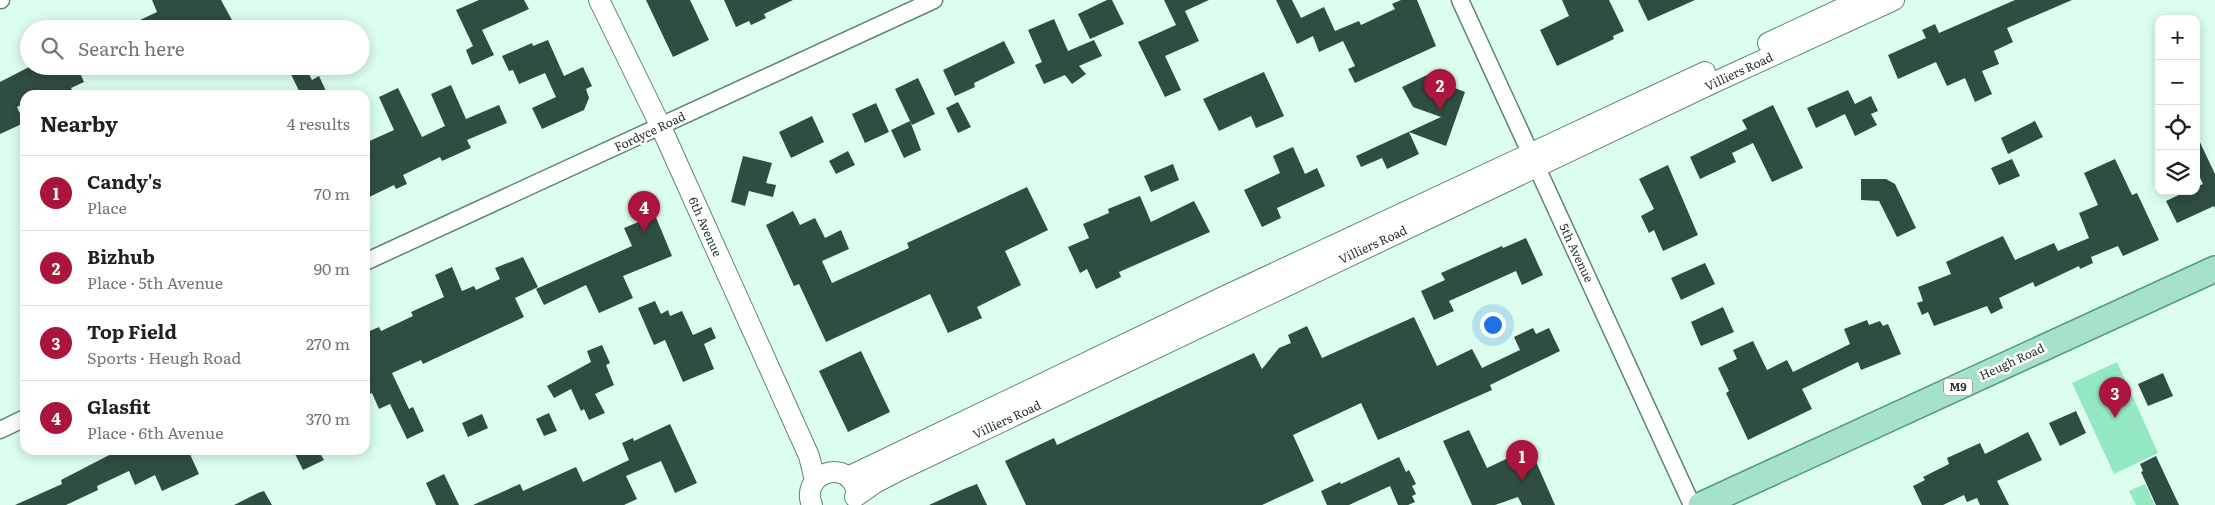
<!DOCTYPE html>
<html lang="en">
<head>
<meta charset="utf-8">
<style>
	:root { --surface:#fff; --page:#f6f6f6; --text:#202124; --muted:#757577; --line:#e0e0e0; --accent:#ab153c }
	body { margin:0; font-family:Literata,serif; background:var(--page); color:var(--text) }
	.controls { position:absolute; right:15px; top:15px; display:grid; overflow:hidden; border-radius:10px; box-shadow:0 2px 12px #0003 }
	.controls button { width:45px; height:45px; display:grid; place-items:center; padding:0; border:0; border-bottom:1px solid var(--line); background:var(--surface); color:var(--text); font:25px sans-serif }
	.you { position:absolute; left:1492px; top:324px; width:18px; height:18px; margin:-12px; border:4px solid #fff; border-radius:50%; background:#1a73e8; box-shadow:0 0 0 8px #1a73e833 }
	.badge { display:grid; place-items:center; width:32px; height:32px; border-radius:50%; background:var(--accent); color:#fff; font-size:16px; font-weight:700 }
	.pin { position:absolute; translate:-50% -41px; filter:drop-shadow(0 1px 2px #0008) }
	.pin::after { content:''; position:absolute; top:26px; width:18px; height:15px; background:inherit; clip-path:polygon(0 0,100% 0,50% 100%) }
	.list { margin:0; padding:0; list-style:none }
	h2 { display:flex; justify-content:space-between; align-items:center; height:65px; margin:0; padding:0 20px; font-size:21px }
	h2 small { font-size:16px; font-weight:400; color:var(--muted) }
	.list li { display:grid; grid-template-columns:32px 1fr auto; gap:15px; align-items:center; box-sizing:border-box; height:75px; padding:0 20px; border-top:1px solid var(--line) }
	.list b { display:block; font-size:19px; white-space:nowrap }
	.list p { margin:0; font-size:16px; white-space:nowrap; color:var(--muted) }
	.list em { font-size:16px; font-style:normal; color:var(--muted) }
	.icon { flex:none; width:28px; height:28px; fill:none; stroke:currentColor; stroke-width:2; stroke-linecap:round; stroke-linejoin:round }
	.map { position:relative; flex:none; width:2215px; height:505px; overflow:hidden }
	.search { position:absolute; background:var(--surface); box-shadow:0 2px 12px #0003; left:20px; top:20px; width:350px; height:55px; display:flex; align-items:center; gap:12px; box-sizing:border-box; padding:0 18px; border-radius:28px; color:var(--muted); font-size:19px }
	.panel { position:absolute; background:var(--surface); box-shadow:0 2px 12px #0003; left:20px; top:90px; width:350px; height:365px; border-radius:15px }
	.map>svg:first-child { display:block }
	.green { fill:#93e8c2 }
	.building { fill:#2f4d40 }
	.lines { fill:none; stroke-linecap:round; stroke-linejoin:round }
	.minor-casing { stroke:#648475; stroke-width:19 }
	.tertiary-casing { stroke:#648475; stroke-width:22 }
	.primary-casing { stroke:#54997d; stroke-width:28 }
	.minor { stroke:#fff; stroke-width:16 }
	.tertiary { stroke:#fff; stroke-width:20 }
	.primary { stroke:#a6e2ca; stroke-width:25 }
	.labels { text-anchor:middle; stroke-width:5; stroke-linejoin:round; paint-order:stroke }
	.shield { fill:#fff; stroke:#68726e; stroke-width:1 }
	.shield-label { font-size:11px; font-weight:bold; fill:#283630 }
	.street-label { font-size:12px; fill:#283630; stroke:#fff }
</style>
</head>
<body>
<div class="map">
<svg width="2215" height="505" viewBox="0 0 2215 505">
	<rect width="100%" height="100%" fill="#dbfeed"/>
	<path class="green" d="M2117 362 2158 453 2114 474 2072 383Z
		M2145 484 2155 505H2136L2129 491Z"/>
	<path class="building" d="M152 0H221L233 22 219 29H121L157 12Z
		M479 0H524L529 9 482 30 494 55 472 65 466 50 473 46 456 10Z
		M646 0H690L709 40 673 57Z
		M724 0H793L764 14 766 18 751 25 749 21 736 27Z
		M1107 0H1112L1124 24 1090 39 1078 14Z
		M1164 0H1209L1185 11 1199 41 1165 56 1181 90 1165 97 1138 42 1176 25Z
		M1276 0H1292L1301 18 1324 7 1335 31 1359 21 1361 25 1395 9 1392 4 1401 0H1417L1436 46 1355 83 1348 69 1355 66 1343 41 1319 52 1313 36 1297 44Z
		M1562 0H1609L1624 31 1613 36 1614 39 1557 66 1540 30 1569 16Z
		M1638 0H1695L1648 21Z
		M2015 0H2072L2007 28 2013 42 1994 51 1999 64 1982 71 1992 94 1975 102 1965 78 1947 86 1936 62 1898 79 1888 55 1926 38 1922 30 1935 24 1939 33Z
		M1054 19 1068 51 1094 40 1102 56 1079 66 1086 74 1072 84 1065 75 1044 84 1035 65 1042 62 1028 30Z
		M548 40 564 76 583 67 592 86 586 89 589 98 584 110 542 129 532 108 556 97 545 73 519 84 513 70 509 71 502 56 532 43 533 46Z
		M1004 41 1015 63 974 83 975 87 955 96 943 70Z
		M31 66H77L84 82 71 88 74 95H25V100L20 102 21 105 17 107 24 123 0 134V82Z
		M287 66H305L312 80 319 76 326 91 317 95H301Z
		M1264 72 1284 116 1256 128 1251 116 1219 131 1203 99Z
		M1429 74 1432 79 1465 92 1446 146 1409 132 1419 154 1387 169 1382 158 1361 167 1356 156 1441 117 1413 107 1402 87Z
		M918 78 935 114 912 125 895 89Z
		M451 85 466 119 499 105 507 123 467 140 471 148 442 161 440 157 403 175 407 184 396 189 394 185 365 199V143L394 130 379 97 398 88 422 137 445 126 431 94Z
		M1848 90 1855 104 1871 96 1878 111 1871 114 1877 125 1855 136 1845 114 1816 128 1807 108Z
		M958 102 971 127 958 133 946 108Z
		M876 103 889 132 865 143 852 114Z
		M1773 105 1803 168 1772 182 1753 143 1732 153 1736 162 1700 179 1690 157 1747 129 1742 120Z
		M812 116 824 142 791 158 779 132Z
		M910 121 921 150 904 158 891 130Z
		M2035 121 2043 137 2008 154 2001 138Z
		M2196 134 2215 174V209L2214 206 2177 223 2166 201 2187 191H2196V187L2203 184 2196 169Z
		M1293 147 1305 174 1317 168 1325 186 1277 208 1281 218 1262 227 1244 190 1280 173 1273 156Z
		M848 151 855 165 836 174 829 161Z
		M743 156 772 163 766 183 776 185 773 197 749 191 745 206 731 202Z
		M2012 159 2020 176 1999 185 1991 168Z
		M2115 159 2132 195 2137 193 2159 240 2123 256 2118 246 2091 257 2093 263 2080 269 2079 266 2035 287 2033 282 1999 298 2003 308 1991 314 1987 306 1934 326 1928 312 1922 315 1917 303 1923 301 1918 287 1951 274 1946 262 1963 254 2003 236 2015 260 2054 243 2058 251 2089 238 2079 213 2098 205 2084 173Z
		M1173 164 1179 180 1151 192 1144 176Z
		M1668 165 1698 235 1663 251 1654 230 1649 233 1641 216 1654 209 1639 179Z
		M1861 179H1886L1895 184 1916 228 1897 237 1879 201 1861 200Z
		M1027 187 1048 230 1005 251 1021 285 977 307 982 318 948 333 930 294 826 342 799 284 794 286 766 225 793 211 800 225 815 218 825 238 841 230 849 249 822 261 832 283 909 248 907 243Z
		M1140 196 1151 222 1194 201 1210 232 1119 272 1121 277 1096 289 1087 269 1080 273 1068 247 1089 238 1083 224 1109 213 1108 209Z
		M655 215 672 256 623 276 633 298 599 313 586 285 544 305 536 289 632 246 624 228Z
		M1526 238 1543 275 1522 285 1516 271 1449 301 1454 311 1434 320 1421 291 1445 280 1441 273 1502 246 1503 248Z
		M523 257 538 287 515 298 524 317 423 364 421 360 392 373 409 409 413 407 424 431 407 439 390 404 379 409 372 393 365 396V333L379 327 381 331 413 316 411 312 444 297 435 275 452 267 462 291 474 286 476 290 500 279 495 268Z
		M1705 263 1715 284 1681 300 1671 278Z
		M655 301 661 314 668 310 670 316 682 311 693 335 711 327 716 338 704 344 714 369 683 382 665 340 654 345 638 308Z
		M1723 307 1734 332 1701 346 1691 322Z
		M1414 317 1437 366 1472 349 1482 368 1520 350 1514 337 1533 328 1536 334 1549 328 1560 351 1490 385 1492 390 1378 440 1361 403 1293 435 1314 481 1262 505H1026L1005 461 1054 438 1057 445 1254 353 1262 369 1279 348 1291 343 1288 335 1307 326 1322 358Z
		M1867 320 1869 325 1880 321 1883 326 1888 324 1901 354 1861 370 1858 362 1802 389 1812 409 1748 440 1726 393 1729 391 1718 368 1737 359 1733 350 1753 341 1767 370 1787 360 1793 372 1850 344 1844 329Z
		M602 345 610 363 606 365 614 385 595 394 605 413 589 420 584 409 581 411 571 389 554 398 547 386 591 362 587 351Z
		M861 351 890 412 848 432 819 371Z
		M2163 373 2173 396 2148 406 2138 384Z
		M2076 411 2086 433 2060 446 2049 423Z
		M549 413 557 431 544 436 536 419Z
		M482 414 488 428 468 437 462 423Z
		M670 424 697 483 675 493 661 461 626 476 637 499 624 505H473L520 484 523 491 576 467 583 482 629 460 622 443 633 438 634 441Z
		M1469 430 1487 468 1530 448 1555 505H1522L1518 497 1495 505H1472L1443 441Z
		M2028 432 2042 460 1997 481 2009 505H1980L1977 498 1967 502 1964 495 1943 505H1922L1913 486 1925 480 1923 477 1949 464 1947 458 1980 443 1985 454Z
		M119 450H188L199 474 162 491 155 475 135 485 129 471 97 486 98 490 66 505H15L62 484 61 480Z
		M293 450H318L324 460 303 470Z
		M2156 456 2179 505H2156L2141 472 2143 471 2140 464Z
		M1399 457 1406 472 1409 470 1416 484 1412 486 1416 494 1412 496 1415 502 1408 505H1398L1390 486 1349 505H1327L1321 491 1340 482 1341 484Z
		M444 474 459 505H436L426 483Z
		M977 484 987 505H929L964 489Z
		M264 491 272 505H234L258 493Z"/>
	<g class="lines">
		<g class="minor-casing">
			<path id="minor" d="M0 0H1
				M1460 0 1692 505
				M365 262 934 0
				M0 430 25 418"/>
		</g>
		<g class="tertiary-casing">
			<path id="tertiary" d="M599 0 661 127 809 456 815 480
				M1768 43 1860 0
				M848 477 1221 298 1705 72
				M855 497 875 483 900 470 1715 82 1894 0
				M812 505C800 476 842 458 855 486"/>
		</g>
		<g class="primary-casing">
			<path id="primary" d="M1701 505 2215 269"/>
		</g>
		<use href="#minor" class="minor"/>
		<use href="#tertiary" class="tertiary"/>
		<use href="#primary" class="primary"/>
	</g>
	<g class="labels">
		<rect class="shield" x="1944" y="378.5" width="28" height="17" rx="4"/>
		<g class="shield-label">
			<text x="1958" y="391">M9</text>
		</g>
		<g class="street-label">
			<text transform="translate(1739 72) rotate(-25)" y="4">Villiers Road</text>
			<text transform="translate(650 132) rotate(-25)" y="4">Fordyce Road</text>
			<text transform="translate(705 227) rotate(66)" y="4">6th Avenue</text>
			<text transform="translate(1373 245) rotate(-25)" y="4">Villiers Road</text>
			<text transform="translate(1576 253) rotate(65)" y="4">5th Avenue</text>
			<text transform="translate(2012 362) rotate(-25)" y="4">Heugh Road</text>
			<text transform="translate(1007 420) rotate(-25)" y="4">Villiers Road</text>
		</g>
	</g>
</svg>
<div class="controls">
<button>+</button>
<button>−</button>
<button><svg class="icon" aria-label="locate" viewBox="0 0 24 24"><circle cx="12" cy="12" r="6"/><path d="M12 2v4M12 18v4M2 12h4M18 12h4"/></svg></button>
<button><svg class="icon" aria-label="layers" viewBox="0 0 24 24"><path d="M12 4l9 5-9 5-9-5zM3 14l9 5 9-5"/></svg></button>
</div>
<div class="you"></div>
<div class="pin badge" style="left:1522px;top:481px">1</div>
<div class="pin badge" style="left:1440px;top:110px">2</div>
<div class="pin badge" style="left:2115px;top:418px">3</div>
<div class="pin badge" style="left:644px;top:232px">4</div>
<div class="search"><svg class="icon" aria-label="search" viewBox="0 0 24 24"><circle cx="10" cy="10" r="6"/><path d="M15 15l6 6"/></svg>Search here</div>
<section class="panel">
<h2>Nearby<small>4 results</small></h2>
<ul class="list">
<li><span class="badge">1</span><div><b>Candy's</b><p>Place</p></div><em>70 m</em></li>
<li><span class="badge">2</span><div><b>Bizhub</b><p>Place · 5th Avenue</p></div><em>90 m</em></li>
<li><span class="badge">3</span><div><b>Top Field</b><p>Sports · Heugh Road</p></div><em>270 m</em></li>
<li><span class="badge">4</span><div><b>Glasfit</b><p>Place · 6th Avenue</p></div><em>370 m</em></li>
</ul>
</section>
</div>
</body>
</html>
